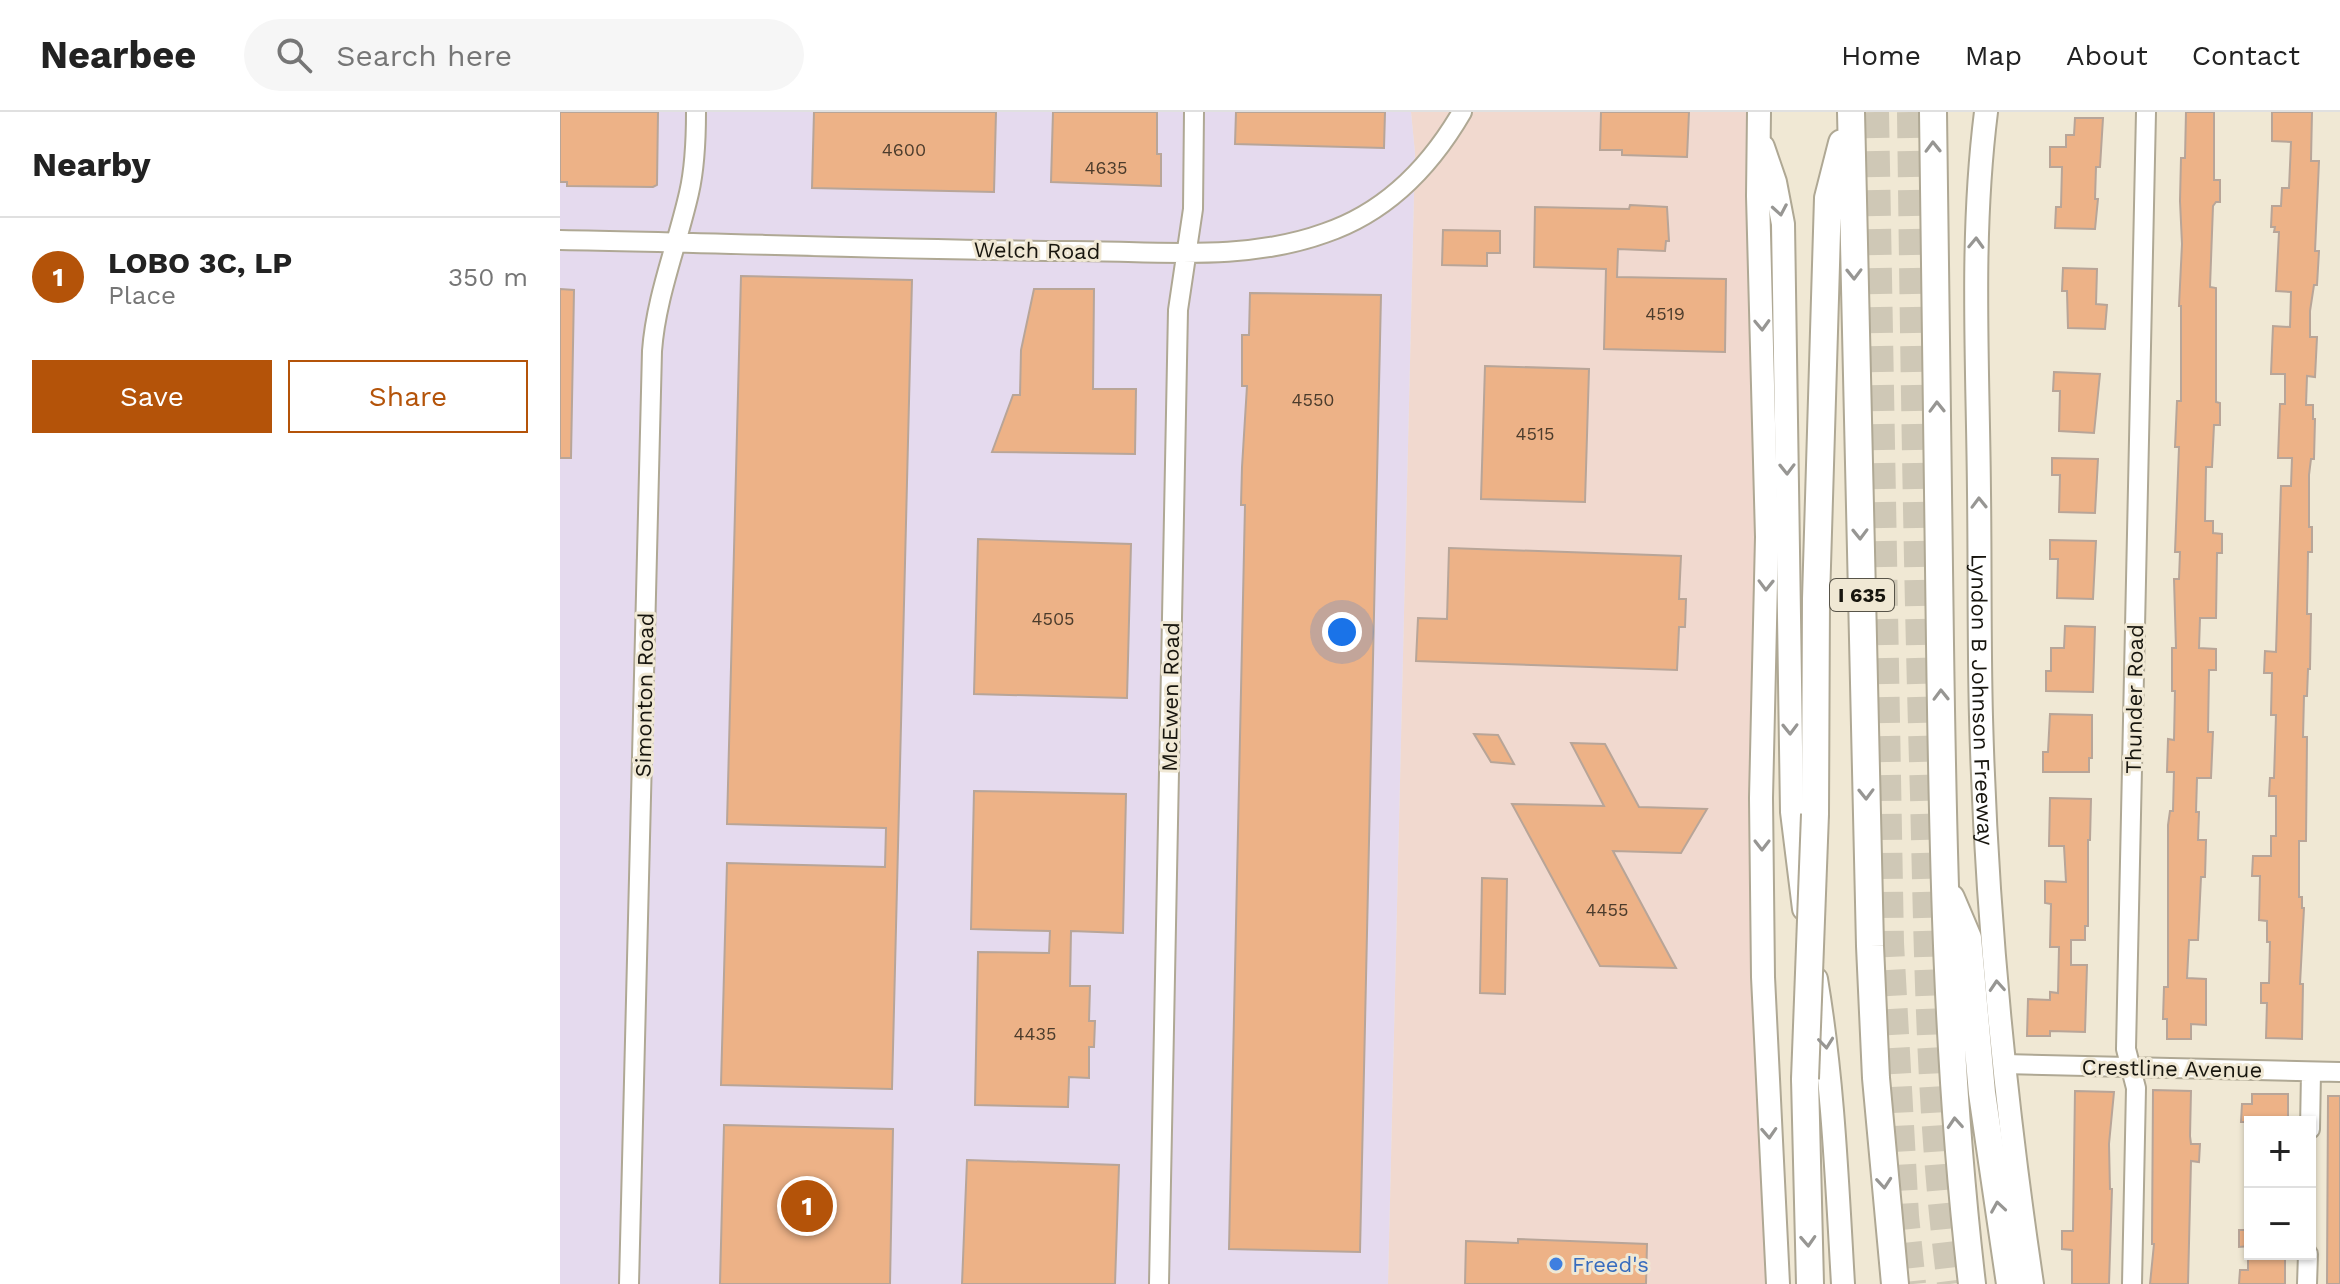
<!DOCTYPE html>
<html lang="en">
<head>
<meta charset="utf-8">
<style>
	:root { --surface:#fff; --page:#f6f6f6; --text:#222; --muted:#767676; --line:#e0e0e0; --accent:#b45309 }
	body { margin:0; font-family:"Work Sans",sans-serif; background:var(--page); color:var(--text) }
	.controls { position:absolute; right:24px; bottom:24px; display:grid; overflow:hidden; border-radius:0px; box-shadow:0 2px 6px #0004 }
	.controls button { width:72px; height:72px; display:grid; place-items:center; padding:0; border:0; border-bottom:2px solid var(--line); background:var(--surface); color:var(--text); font:40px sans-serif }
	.you { position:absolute; left:782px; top:520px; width:28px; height:28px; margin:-20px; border:6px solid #fff; border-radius:50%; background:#1a73e8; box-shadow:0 0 0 12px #1a73e833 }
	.badge { display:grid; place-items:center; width:52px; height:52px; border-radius:50%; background:var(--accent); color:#fff; font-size:26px; font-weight:700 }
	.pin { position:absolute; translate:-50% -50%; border:4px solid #fff; box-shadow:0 2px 8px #0006 }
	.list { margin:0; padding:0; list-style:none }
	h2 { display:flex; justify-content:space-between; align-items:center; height:104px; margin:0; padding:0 32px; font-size:34px }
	h2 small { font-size:26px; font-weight:400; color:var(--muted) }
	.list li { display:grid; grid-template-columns:52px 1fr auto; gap:24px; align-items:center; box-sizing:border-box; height:120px; padding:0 32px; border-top:2px solid var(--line) }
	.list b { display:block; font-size:30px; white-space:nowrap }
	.list p { margin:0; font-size:26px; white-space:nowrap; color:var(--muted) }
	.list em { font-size:26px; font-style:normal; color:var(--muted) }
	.actions { display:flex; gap:16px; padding:24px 32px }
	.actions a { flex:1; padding:18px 0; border:2px solid var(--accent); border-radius:0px; text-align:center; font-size:28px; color:var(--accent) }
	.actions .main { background:var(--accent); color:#fff }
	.icon { flex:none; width:44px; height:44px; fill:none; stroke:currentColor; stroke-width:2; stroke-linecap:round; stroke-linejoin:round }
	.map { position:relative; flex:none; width:1780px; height:1172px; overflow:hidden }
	header { display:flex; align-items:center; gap:48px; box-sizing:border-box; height:112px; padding:0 40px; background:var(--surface); border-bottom:2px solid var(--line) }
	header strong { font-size:38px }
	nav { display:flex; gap:44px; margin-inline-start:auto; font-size:28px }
	.search { width:560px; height:72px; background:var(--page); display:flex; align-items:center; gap:20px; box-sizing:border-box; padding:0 28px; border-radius:44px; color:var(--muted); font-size:30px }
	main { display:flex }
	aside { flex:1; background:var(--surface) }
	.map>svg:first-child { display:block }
	.commercial { fill:#f1d9cf }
	.industrial { fill:#e5daee }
	.building { fill:#edb287; stroke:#b8a598; stroke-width:2 }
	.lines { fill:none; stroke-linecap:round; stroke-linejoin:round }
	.highway-tunnel { stroke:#cfc8b6; stroke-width:26; stroke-dasharray:26 13; stroke-linecap:butt }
	.minor-casing { stroke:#afa894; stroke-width:22 }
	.major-casing { stroke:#afa894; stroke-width:26 }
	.highway-casing { stroke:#afa894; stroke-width:30 }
	.minor { stroke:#fff; stroke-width:18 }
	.major { stroke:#fff; stroke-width:22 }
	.highway { stroke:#fff; stroke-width:26 }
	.highway-bridge-casing { stroke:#afa894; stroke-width:30; stroke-linecap:butt }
	.highway-bridge { stroke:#fff; stroke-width:26 }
	.oneway { stroke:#979693 }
	.shop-dot { fill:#3f7fe0; stroke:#f0e8d4; stroke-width:3 }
	.labels { text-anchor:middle; stroke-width:6; stroke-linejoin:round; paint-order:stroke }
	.number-label { font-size:18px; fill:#4c3c2c }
	.shield { fill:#f0e8d4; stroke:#585449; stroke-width:2 }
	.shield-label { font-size:20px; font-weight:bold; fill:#17150e }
	.street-label { font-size:22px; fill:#17150e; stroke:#f0e8d4 }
	.shop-label { font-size:22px; fill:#366cbe; stroke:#f0e8d4; text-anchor:start }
</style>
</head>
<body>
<header>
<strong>Nearbee</strong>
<div class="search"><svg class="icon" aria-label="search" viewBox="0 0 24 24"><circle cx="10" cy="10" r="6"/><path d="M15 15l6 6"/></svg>Search here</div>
<nav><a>Home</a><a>Map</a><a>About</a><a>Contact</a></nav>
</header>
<main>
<aside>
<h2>Nearby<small></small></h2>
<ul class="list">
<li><span class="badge">1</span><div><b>LOBO 3C, LP</b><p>Place</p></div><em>350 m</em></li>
</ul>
<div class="actions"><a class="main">Save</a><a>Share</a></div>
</aside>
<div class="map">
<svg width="1780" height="1172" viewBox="0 0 1780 1172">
	<rect width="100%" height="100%" fill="#f0e8d4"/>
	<path class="commercial" d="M851 0H1186L1199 401 1191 831 1199 989 1214 1172H828L855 41Z"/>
	<path class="industrial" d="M0 0H851L855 41 828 1172H0Z"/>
	<path class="building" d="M0 0H98L97 73 93 75 7 74V70H0Z
		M254 0H436L434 80 252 76Z
		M493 0H597V42H601V74L491 70Z
		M676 0H825L824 36 675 32Z
		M1041 0H1129L1127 45 1062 43V38H1040Z
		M1626 0H1654V68H1660V90H1656L1653 94 1650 175 1656 176V290L1660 291V313H1654L1652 355H1646L1645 409H1653V421L1662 422V441H1657L1656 506H1640L1639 536 1656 537V558H1649L1648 620H1653L1651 666H1637L1636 700H1639L1638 728H1646L1645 765H1641L1638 828H1629L1627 866 1646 867V913L1631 912V927H1607V907H1603L1604 875H1608V713L1610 699H1613L1614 660H1607L1608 627 1614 628 1615 579H1612V536H1616L1614 467H1619L1620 440H1615L1619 335H1615L1617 289H1621V194H1619L1622 132 1620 89 1621 46H1625Z
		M1712 0H1752L1751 49H1759L1755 139H1759L1757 173H1754L1750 199V225H1757L1755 265 1747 264 1746 293H1753V307H1755L1754 347H1751L1749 363V415H1752V440H1748L1747 502H1751L1750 557H1748L1747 584H1744L1743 625H1747L1746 729H1739V785H1742V796H1744L1740 872H1743L1742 927 1706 926 1707 891H1701V871H1709L1710 830H1707V809L1699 808 1700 764H1692L1693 744H1711V724H1716V684H1709L1710 666H1714L1716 603H1711L1712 561H1704L1705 539 1716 540 1721 374H1731L1732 346H1718L1720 292H1725V262H1711L1713 214 1730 215 1731 180 1716 179 1719 120H1714L1715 115H1711L1712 94H1721L1722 76H1729L1731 30 1712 29Z
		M1515 6H1543L1540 55H1536L1535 87H1538L1535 117 1495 116 1496 95H1501L1502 55H1490V35H1506V23H1514Z
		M1070 93 1107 95 1109 129H1106L1105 139 1058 137 1057 165 1166 167 1165 240 1044 237 1046 157 974 155 975 95 1069 97Z
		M883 118 940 119V141H927V154L882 153Z
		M1503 156 1537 157 1536 192 1547 193 1545 217 1508 216 1507 179H1502Z
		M181 164 352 168 332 977 161 973 167 751 325 755 326 716 167 712Z
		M0 177 14 178 11 346H0Z
		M474 177H534L533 277H576L575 342 432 340 453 283H460L461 238Z
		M690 181 821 183 800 1140 669 1137 685 393H681L682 355 687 274H682V223H689Z
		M925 254 1029 257 1025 390 921 387Z
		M1494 260 1540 262 1534 321 1499 319 1500 279H1493Z
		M1492 346 1538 347 1535 401 1499 400 1500 363H1492Z
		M418 427 571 432 567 586 414 582Z
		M1490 428 1536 429 1533 487 1497 486 1498 447H1490Z
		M889 436 1121 444 1119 487H1126L1125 515H1119L1117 558 856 549 858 506 887 507Z
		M1505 514 1535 515 1533 580 1486 579V559H1491V536H1504Z
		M1490 602 1532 603V646H1529V660H1483V640H1488Z
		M914 622 938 623 954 652 931 650Z
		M1011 631 1045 632 1079 695 1147 697 1121 741 1053 739 1116 856 1040 854 952 692 1044 694Z
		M414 679 566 682 563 821 511 819 510 874H530L529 909H535L534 935H529V966L509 965 508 995 415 993 418 840 489 841 490 819 411 817Z
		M1490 686 1531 687 1530 728H1528V814H1525V828H1511V853H1527L1525 920 1490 919V924H1467L1468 887 1490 888V880L1498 881 1499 835H1490L1491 792 1485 791V769L1506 770 1504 734H1489Z
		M922 766 947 767 945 882 920 881Z
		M1593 978 1631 979 1630 1024 1631 1032H1640L1639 1050 1631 1049 1628 1172H1590L1594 1132H1592Z
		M1515 979 1554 980 1549 1032 1550 1077H1552L1549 1172H1512V1138L1502 1137V1119H1513Z
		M1692 982H1728V1010H1681L1682 992H1692Z
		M1768 984H1780V1172H1767Z
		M164 1013 333 1017 330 1172H160Z
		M407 1048 559 1053 555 1172H402Z
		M1679 1118H1690V1134L1679 1135Z
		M958 1127 1087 1132 1086 1172H905L906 1129 958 1131Z
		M1688 1142H1725V1172H1679L1680 1158H1688Z"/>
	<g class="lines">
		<path class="highway-tunnel" d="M1316 0 1331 831 1346 1104 1353 1172
			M1350 0C1353 228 1356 456 1363 683 1367 846 1369 1010 1390 1172"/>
		<g class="minor-casing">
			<path id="minor" d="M0 128C171 131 343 138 514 139 598 139 685 150 765 121 827 100 870 55 902 0
				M1444 952 1780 960
				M1750 1017 1751 960
				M69 1172 92 239C96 185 117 134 129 81 135 55 136 27 136 0
				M599 1172 618 198 633 97 634 0
				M1572 1172 1576 976 1566 937 1586 0
				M1747 1172 1748 1142"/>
		</g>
		<g class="major-casing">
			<g id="major">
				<path d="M1199 0 1198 84 1207 425 1201 686 1203 865 1218 1172"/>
				<path id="s1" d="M1426 0C1410 127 1418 253 1419 381 1420 456 1419 531 1421 605 1426 795 1444 984 1472 1172"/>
				<path d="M1203 35 1215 70 1223 112 1232 700 1244 797"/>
				<path d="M1256 867C1273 968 1277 1070 1283 1172"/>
			</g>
		</g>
		<g class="highway-casing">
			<path id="highway" d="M1291 0 1310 834 1316 966 1335 1172
				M1373 0C1375 177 1378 355 1380 532 1383 746 1387 959 1412 1172
				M1255 702 1256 487 1268 86 1282 31
				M1391 786 1408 826 1422 981 1450 1172
				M1245 967 1250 1172"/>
		</g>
		<use href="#minor" class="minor"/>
		<use href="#major" class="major"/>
		<use href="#highway" class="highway"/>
		<g class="highway-bridge-casing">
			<path id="highway-bridge" d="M1245 967 1255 702"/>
		</g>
		<use href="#highway-bridge" class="highway-bridge"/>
	</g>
	<defs><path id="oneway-chevron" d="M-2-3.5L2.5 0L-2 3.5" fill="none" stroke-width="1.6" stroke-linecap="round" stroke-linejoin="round" transform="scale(2)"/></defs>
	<g class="oneway">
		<use href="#oneway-chevron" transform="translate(1373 35) rotate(-91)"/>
		<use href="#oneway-chevron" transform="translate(1220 98) rotate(80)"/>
		<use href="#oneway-chevron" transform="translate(1416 131) rotate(-88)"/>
		<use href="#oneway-chevron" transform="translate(1294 162) rotate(89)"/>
		<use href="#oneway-chevron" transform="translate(1202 213) rotate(88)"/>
		<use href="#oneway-chevron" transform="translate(1377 295) rotate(-91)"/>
		<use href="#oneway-chevron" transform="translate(1227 357) rotate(89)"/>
		<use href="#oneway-chevron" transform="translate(1419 391) rotate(-91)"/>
		<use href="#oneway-chevron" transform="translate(1300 422) rotate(89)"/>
		<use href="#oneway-chevron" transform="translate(1206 473) rotate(91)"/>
		<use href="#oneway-chevron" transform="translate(1381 583) rotate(-91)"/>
		<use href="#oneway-chevron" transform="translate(1230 617) rotate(89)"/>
		<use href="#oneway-chevron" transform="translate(1306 682) rotate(89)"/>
		<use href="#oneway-chevron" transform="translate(1202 733) rotate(90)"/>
		<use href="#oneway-chevron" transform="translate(1437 874) rotate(-94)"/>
		<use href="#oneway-chevron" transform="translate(1266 931) rotate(84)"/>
		<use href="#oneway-chevron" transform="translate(1395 1011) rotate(-94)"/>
		<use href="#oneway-chevron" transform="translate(1209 1021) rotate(87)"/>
		<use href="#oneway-chevron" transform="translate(1324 1071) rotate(85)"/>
		<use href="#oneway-chevron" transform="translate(1438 1095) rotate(-99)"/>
		<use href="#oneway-chevron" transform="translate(1248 1129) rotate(87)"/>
	</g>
	<circle class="shop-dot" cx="996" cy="1152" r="8"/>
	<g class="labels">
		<g class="number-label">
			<text x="344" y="44">4600</text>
			<text x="546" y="62">4635</text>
			<text x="1105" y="208">4519</text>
			<text x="753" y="294">4550</text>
			<text x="975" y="328">4515</text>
			<text x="493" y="513">4505</text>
			<text x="1047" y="804">4455</text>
			<text x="475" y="928">4435</text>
		</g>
		<rect class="shield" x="1270" y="467" width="64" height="32" rx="6"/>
		<g class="shield-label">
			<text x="1302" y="490">I 635</text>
		</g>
		<g class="street-label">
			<text transform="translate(477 138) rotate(1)" y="8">Welch Road</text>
			<text transform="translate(84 583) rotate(-89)" y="8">Simonton Road</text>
			<text transform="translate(610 585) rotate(-89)" y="8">McEwen Road</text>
			<text dy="8" stroke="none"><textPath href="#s1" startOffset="588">Lyndon B Johnson Freeway</textPath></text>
			<text transform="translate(1574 587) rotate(-89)" y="8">Thunder Road</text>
			<text transform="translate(1612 956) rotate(1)" y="8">Crestline Avenue</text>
		</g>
		<g class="shop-label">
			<text x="1012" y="1160">Freed's</text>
		</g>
	</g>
</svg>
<div class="controls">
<button>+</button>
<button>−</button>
</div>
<div class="you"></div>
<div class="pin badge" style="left:247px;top:1094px">1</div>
</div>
</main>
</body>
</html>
